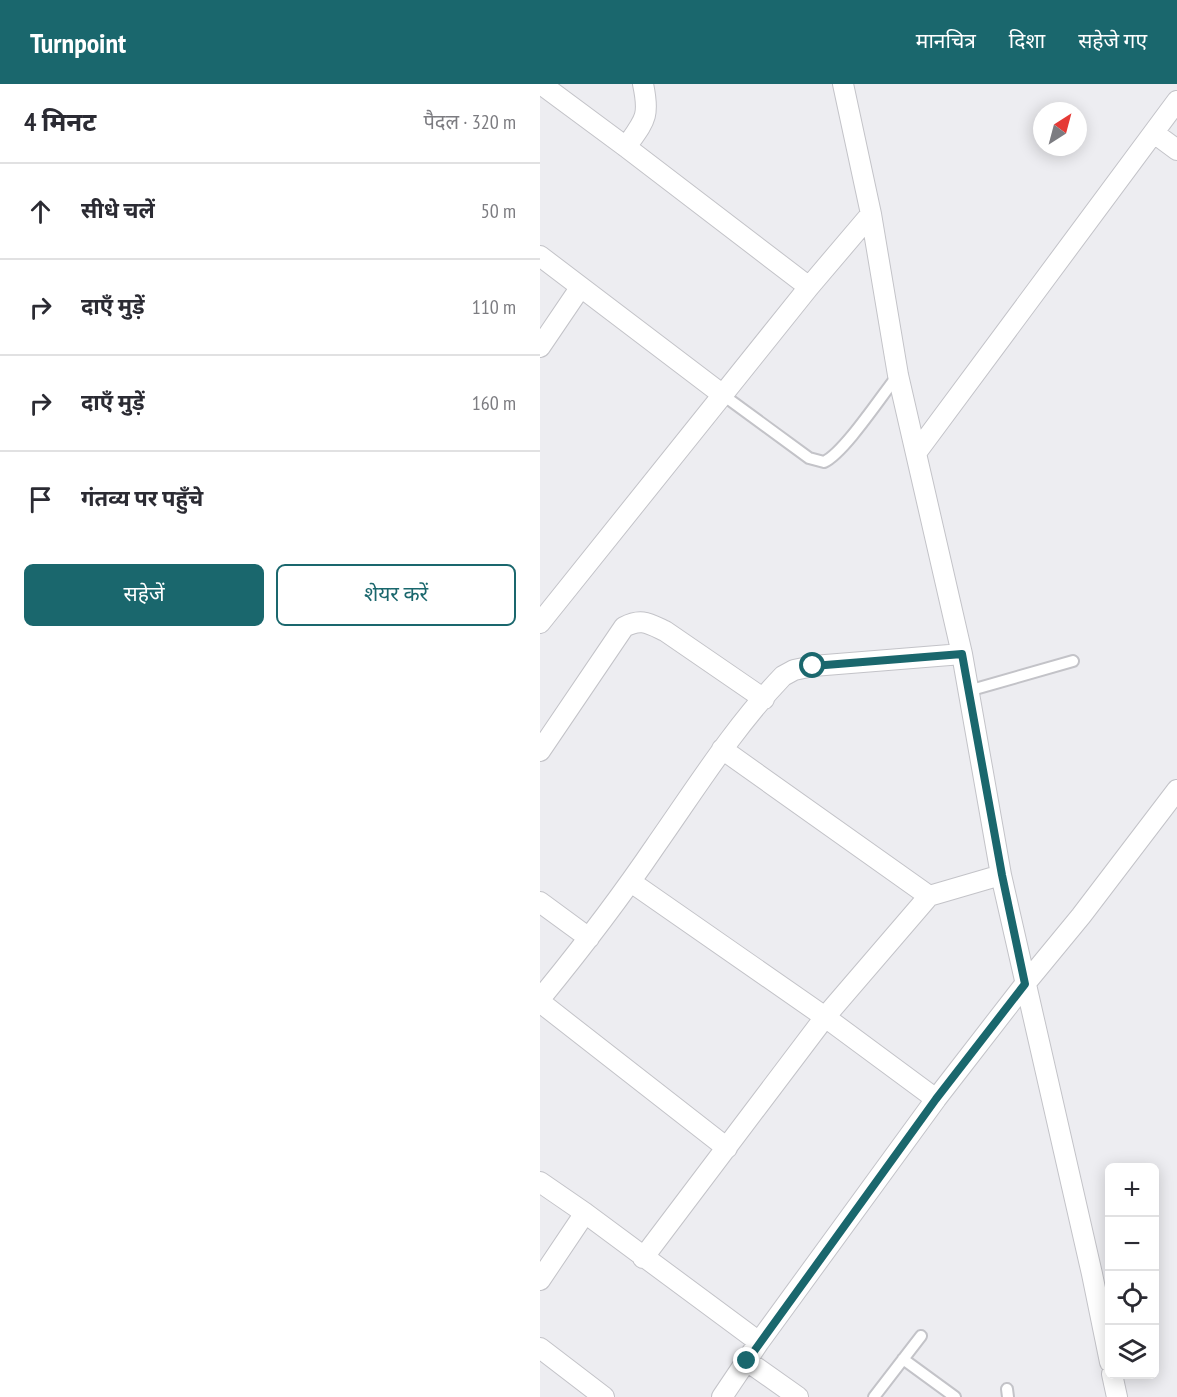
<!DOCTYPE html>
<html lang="hi">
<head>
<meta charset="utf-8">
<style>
	:root { --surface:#fff; --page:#f2f2f3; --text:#2b2b33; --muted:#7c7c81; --line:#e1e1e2; --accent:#1a676d }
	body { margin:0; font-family:"PT Sans Narrow","Noto Sans Devanagari",sans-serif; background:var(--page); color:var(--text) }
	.controls { position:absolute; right:18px; bottom:18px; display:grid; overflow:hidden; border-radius:9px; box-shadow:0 3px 15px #0003 }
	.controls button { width:54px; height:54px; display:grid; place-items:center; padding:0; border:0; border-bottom:2px solid var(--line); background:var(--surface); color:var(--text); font:30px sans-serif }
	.compass { position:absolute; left:493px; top:18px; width:54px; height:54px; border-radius:50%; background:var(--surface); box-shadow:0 3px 15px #0003; rotate:36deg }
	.stop { position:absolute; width:18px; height:18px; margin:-14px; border:4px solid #1a676d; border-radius:50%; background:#fff }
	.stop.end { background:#1a676d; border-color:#fff; box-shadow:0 2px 6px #0008 }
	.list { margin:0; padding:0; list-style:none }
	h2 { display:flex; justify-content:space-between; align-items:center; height:78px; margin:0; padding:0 24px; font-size:26px }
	h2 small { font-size:20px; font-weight:400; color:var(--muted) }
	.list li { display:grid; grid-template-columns:39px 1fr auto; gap:18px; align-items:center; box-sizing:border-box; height:96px; padding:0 24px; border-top:2px solid var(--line) }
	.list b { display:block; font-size:22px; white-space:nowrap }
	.list em { font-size:20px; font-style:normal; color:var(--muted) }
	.actions { display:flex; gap:12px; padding:18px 24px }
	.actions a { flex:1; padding:14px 0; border:2px solid var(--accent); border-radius:9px; text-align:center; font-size:21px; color:var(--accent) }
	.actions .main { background:var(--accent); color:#fff }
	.icon { flex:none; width:33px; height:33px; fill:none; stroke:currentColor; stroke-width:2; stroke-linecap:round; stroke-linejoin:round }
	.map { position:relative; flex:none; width:637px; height:1313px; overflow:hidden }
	header { display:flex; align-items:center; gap:36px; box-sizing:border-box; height:84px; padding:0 30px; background:var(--accent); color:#fff }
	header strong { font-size:28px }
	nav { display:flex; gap:33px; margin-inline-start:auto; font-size:21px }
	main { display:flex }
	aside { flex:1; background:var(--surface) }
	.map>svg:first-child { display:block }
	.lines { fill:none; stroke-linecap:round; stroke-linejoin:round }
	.service-casing { stroke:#c3c3c8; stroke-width:14 }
	.minor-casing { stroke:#c3c3c8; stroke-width:22 }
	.service { stroke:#fff; stroke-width:10 }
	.minor { stroke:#fff; stroke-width:20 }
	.route { stroke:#1a676d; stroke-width:8 }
</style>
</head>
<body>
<header>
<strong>Turnpoint</strong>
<nav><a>मानचित्र</a><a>दिशा</a><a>सहेजे गए</a></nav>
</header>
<main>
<aside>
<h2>4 मिनट<small>पैदल · 320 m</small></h2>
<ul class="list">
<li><svg class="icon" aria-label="ahead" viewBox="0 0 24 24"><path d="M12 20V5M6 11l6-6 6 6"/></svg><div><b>सीधे चलें</b></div><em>50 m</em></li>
<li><svg class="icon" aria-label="right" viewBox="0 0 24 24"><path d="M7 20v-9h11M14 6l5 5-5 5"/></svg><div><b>दाएँ मुड़ें</b></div><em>110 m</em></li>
<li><svg class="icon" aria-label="right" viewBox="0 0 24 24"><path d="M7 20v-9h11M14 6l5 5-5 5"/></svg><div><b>दाएँ मुड़ें</b></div><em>160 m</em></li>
<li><svg class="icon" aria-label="arrive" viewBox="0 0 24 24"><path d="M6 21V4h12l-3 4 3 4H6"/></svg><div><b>गंतव्य पर पहुँचे</b></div></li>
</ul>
<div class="actions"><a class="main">सहेजें</a><a>शेयर करें</a></div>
</aside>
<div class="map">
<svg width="637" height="1313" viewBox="0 0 637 1313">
	<rect width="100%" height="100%" fill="#ededf1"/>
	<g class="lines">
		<g class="service-casing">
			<path id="service" d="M183 311 269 374 284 378C304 369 342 311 358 291
				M428 607 533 577
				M363 1275 415 1313
				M467 1305 468 1313
				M334 1313 381 1252"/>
		</g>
		<g class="minor-casing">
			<path id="minor" d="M1 0 86 63 269 203
				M303 0 331 130 358 291 422 570 461 791 552 1190 570 1278
				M614 49 637 66
				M86 63C105 36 110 33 103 0
				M0 172 183 311
				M0 263 40 204
				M376 369 637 17
				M0 539 269 203 331 130
				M182 665 389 812
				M0 667 84 543C101 534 108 539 125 547L224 615
				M91 798 285 933 396 1015
				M0 818 49 854
				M0 915C41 865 80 814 116 761 156 704 194 643 243 592L254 586 273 582 422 570
				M0 918 187 1064
				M0 1098 45 1129 219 1258
				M103 1174 285 933 389 812 461 791
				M0 1196 45 1129
				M0 1264 64 1313
				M207 1277 258 1313
				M572 1290 577 1313
				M182 1313 219 1258 396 1015 485 900 541 832 637 706"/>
		</g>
		<use href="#service" class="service"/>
		<use href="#minor" class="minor"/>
	</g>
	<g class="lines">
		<path class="route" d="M207 1277 396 1015 485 900 462 791 422 570 273 582"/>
	</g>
</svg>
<div class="controls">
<button>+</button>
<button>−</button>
<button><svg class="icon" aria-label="locate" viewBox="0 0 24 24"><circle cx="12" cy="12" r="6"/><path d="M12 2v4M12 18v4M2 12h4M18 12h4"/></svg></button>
<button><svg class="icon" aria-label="layers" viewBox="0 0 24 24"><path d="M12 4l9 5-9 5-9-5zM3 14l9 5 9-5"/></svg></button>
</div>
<svg class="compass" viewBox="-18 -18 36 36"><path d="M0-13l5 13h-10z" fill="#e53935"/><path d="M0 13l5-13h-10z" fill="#7c7c81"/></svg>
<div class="stop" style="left:273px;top:582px"></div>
<div class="stop end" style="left:207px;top:1277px"></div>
</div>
</main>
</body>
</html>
